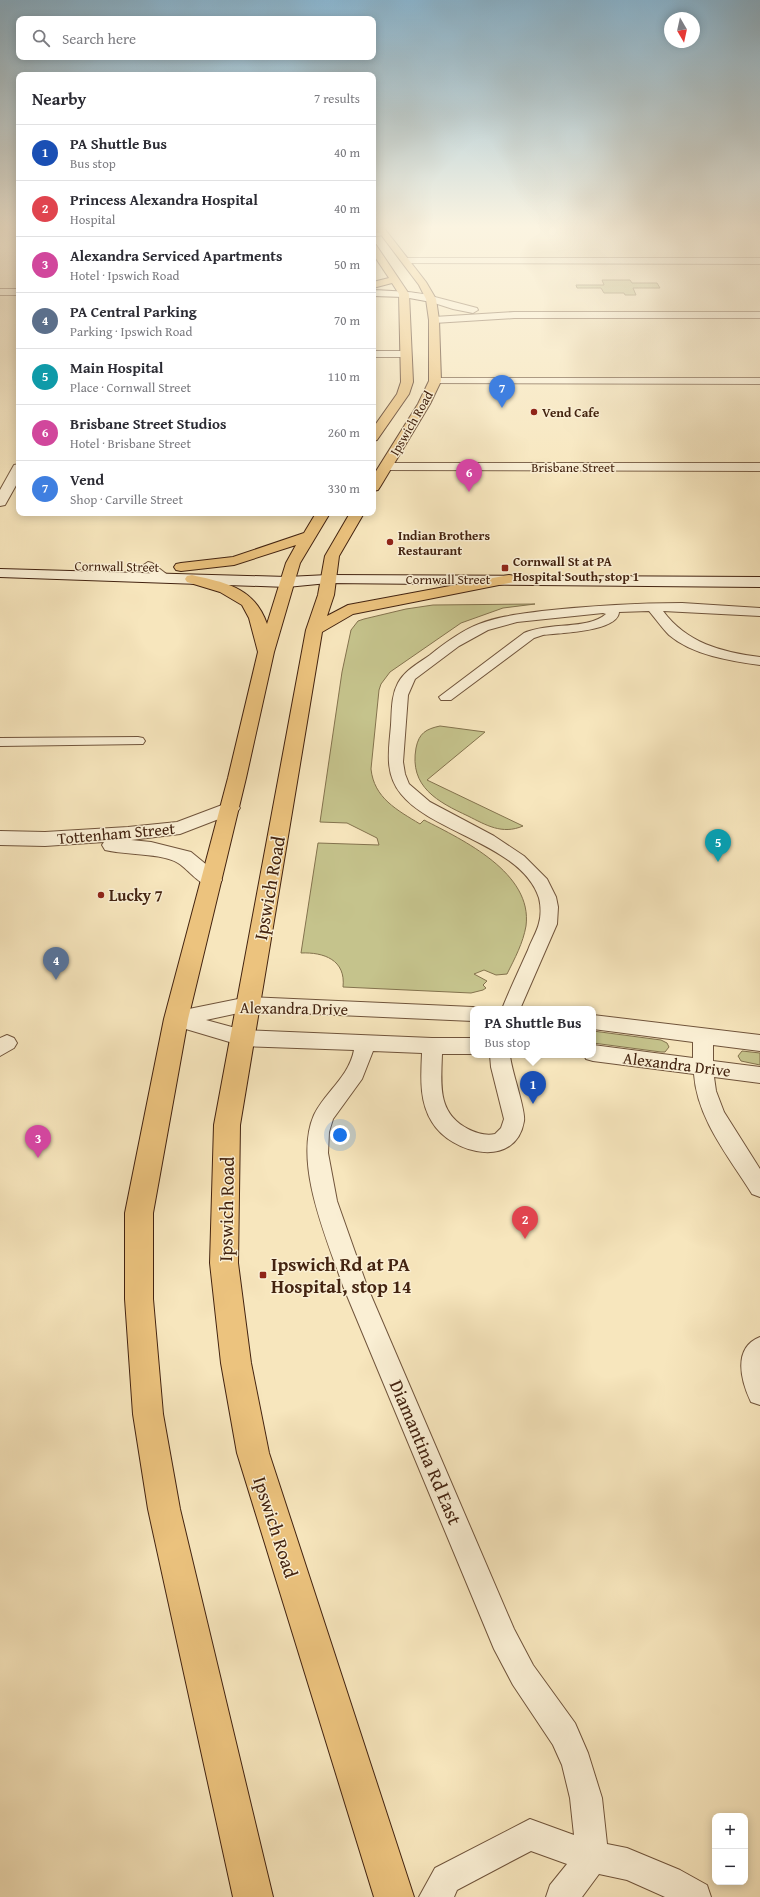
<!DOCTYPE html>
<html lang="en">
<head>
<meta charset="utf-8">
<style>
	:root { --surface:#fff; --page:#f2f2f3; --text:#2b2b33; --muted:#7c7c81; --line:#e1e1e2; --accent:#0f766e }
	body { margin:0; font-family:"Gentium Book Plus",serif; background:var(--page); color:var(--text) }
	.controls { position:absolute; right:12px; bottom:12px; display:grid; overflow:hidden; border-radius:8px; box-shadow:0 2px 10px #0003 }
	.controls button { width:36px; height:36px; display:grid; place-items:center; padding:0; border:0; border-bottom:1px solid var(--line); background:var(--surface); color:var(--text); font:20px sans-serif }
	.compass { position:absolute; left:664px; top:12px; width:36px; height:36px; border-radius:50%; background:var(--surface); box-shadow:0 2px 10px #0003; rotate:171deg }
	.you { position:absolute; left:340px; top:1135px; width:14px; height:14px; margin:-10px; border:3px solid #fff; border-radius:50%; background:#1a73e8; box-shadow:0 0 0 6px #1a73e833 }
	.badge { display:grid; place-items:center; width:26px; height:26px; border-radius:50%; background:var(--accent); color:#fff; font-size:13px; font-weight:700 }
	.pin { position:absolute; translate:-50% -33px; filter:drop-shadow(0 1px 2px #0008) }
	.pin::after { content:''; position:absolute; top:21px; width:14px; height:12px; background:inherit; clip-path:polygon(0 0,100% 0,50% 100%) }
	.popup { position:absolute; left:470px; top:1006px; width:126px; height:52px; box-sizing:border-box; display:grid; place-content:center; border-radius:8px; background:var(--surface); filter:drop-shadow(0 1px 3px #0005); font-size:13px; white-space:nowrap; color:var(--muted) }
	.popup b { font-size:15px; color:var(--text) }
	.popup::after { content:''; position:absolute; left:50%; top:100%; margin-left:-8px; border:8px solid transparent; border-top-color:var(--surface) }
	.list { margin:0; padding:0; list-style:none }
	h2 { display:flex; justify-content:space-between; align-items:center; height:52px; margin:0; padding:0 16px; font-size:17px }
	h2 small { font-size:13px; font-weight:400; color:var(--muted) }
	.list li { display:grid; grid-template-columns:26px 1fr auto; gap:12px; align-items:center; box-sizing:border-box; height:56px; padding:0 16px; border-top:1px solid var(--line) }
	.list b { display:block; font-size:15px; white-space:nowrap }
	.list p { margin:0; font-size:13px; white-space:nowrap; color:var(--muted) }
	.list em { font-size:13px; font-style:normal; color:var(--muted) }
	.icon { flex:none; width:22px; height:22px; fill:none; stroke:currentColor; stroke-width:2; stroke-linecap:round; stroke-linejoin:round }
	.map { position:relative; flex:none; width:760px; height:1897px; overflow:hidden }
	.search { position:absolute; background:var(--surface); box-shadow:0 2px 10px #0003; left:16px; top:16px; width:360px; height:44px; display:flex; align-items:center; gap:10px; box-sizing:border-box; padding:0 14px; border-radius:8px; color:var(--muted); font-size:15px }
	.panel { position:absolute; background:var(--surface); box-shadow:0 2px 10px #0003; left:16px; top:72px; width:360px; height:444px; border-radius:8px }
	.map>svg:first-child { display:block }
	.green { fill:#c5c38c; stroke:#84734e }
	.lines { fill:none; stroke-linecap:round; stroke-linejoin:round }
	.service-casing { stroke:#70543b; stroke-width:2 }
	.minor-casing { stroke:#70543b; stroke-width:2 }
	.tertiary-casing { stroke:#70543b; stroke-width:2 }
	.secondary-casing { stroke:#432310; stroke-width:2 }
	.trunk-casing { stroke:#432310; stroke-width:2 }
	.service { fill:#faefd4; fill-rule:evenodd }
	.minor { fill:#faefd4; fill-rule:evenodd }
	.tertiary { fill:#faefd4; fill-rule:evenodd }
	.secondary { fill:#faefd4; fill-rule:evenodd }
	.trunk { fill:#ecc37e; fill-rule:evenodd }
	.poi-dot { fill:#8f2418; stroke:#faefd4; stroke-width:1.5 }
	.labels { text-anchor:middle; stroke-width:3; stroke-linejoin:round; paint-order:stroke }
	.far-poi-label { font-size:13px; font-weight:bold; fill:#432310; stroke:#faefd4; text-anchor:start }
	.far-street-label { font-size:13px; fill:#432310; stroke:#faefd4 }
	.street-label { font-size:16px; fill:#432310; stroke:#faefd4 }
	.poi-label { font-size:16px; font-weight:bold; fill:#432310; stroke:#faefd4; text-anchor:start }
	.near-street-label { font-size:19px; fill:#432310; stroke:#faefd4 }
	.near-poi-label { font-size:19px; font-weight:bold; fill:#432310; stroke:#faefd4; text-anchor:start }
</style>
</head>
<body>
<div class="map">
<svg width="760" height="1897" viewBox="0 0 760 1897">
	<rect width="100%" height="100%" fill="#f7e6bd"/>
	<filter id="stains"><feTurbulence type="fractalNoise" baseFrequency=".005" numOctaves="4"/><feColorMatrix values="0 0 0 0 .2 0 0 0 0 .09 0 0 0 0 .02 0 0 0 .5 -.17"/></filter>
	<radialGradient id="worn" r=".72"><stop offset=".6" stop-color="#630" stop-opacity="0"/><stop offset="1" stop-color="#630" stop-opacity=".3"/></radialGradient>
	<path class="green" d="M602 280H630L632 283H657L660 288H633L636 295H625L624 293H604L601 288H577L576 285H604Z
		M535 604 503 608 461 623 390 672 381 684 379 690 371 769C374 798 397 810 420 824L424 820C463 840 533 873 526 926 523 943 515 958 507 974L496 975 484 970 474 974 487 981 483 985 486 988 483 990 471 993 343 987C346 960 324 952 301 953L318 843 379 845 377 838 347 823 320 822 342 672 351 630 358 621 364 619 406 609 433 605Z
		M440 726 485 732 427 780 523 826C502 835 486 825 468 816 438 802 409 787 416 748 419 733 426 729 440 726Z
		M593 1031 661 1040 667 1043 669 1047 665 1052H661L593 1043Z
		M742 1051 760 1053V1065L741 1061 738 1056Z"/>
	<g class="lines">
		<g class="service-casing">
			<path id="service" d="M373 233 385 232 388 234 373 237Z
				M148 562 152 563 169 576 171 579 169 582H161L144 569 142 566Z
				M682 603 760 608V616L663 611C687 643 721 652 760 657V665C731 661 692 655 669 635 662 628 656 619 649 611L619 612C618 632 558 633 543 635L534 638 451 700H441L439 697 524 633C548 622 588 630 606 614L603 613 517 622 488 630 459 646 415 679 408 695 403 762 405 774 409 784 430 802 494 836 524 856 547 879 556 897 558 907 557 924 520 1009H502C510 989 519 970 528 950 531 941 537 932 539 923 541 916 541 906 539 898 522 845 432 833 401 794 384 773 389 750 391 725 392 711 391 696 398 683 405 670 419 663 430 655 445 643 461 631 479 624 499 616 521 614 542 611 589 606 635 603 682 603Z
				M138 737 143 738 145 741 143 744 0 746V738Z
				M248 997 473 1007 480 1009H473V1021L248 1011 206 1020 243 1030 432 1038H473V1054H442C441 1085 437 1113 468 1129 476 1133 486 1136 495 1134L501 1128 504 1119 491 1067 490 1055H510C511 1070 526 1110 524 1121 516 1170 451 1154 432 1122 419 1101 421 1077 422 1053L373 1051 362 1079 333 1119 329 1132 328 1153 337 1201 367 1286 514 1629 533 1665 575 1723 588 1753 602 1798 607 1844 627 1848 680 1870 707 1885 711 1897H665L627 1880 599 1874 582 1897H546L550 1885 567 1864 531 1851 457 1890 454 1897H419L435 1868 530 1819 574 1835 570 1798 562 1765 553 1745 513 1685 494 1649 343 1286C327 1239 293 1163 314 1115 325 1092 349 1077 354 1050L243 1046 169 1024 166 1019 169 1014 179 1011Z
				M593 1015 760 1035V1051L713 1045V1061L760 1067V1083L714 1077 716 1091 724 1112 760 1169V1197L752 1194C729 1157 697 1119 694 1074L593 1061 586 1059 584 1055H593V1045L693 1058V1042L593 1029Z
				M7 1035 14 1038 17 1043 14 1048 0 1056V1038Z
				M760 1337V1405L751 1402C741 1381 732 1348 760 1337Z"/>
		</g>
		<g class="minor-casing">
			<path id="minor" d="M406 258H760V264L403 263V259Z
				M373 351H406L411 354 406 357H373Z
				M435 378H760V384L431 383 429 381 431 379Z
				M386 463H760V471L381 470 380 467 381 464Z
				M19 464V480L5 505 0 506V490L14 465Z
				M230 802 237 804 240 808 237 812 180 834 131 840 151 842 191 852 219 875 222 880 219 885C201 890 192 872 178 863 162 853 125 855 105 850L102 845 104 842 45 846 0 845V831L45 832 128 827 177 822Z"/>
		</g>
		<g class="tertiary-casing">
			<path id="tertiary" d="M431 296 477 308 478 310 473 313 453 309 428 301 426 299 428 297Z
				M514 312H760V318H514L434 323 429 320 434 317Z"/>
		</g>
		<g class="secondary-casing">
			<path id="secondary" d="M0 289H19V295H0Z
				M373 290C386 291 428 291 436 299L431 302 404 297 373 296Z
				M0 569 287 577 328 575 760 577V587L328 583 287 587 0 577Z"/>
		</g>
		<g class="trunk-casing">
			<path id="trunk" d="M376 228H384L426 282 436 299 439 320 441 381 430 404 380 487 378 490 373 491V476L418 404 429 381V320L426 299 419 285Z
				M373 244 376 245 409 294 413 382 409 394 377 440 373 441V428L397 394 401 382 399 294 392 283 373 288V282L389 278 373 254Z
				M316 513H330L300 563 274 652 246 778 188 1019 153 1213V1299L163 1414 180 1509 273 1897H233L148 1509 133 1414 125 1299V1213L164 1019 228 778 258 652 249 618 242 605 220 592 187 582 185 579 187 576 192 575C226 583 254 587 267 624L286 563 296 545 234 565 181 571 176 570 174 567 176 564 181 563 233 557 304 533Z
				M350 513H364L339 556 334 595 327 616 348 605 509 575 514 576 516 579 514 582 509 583 353 614 322 632 240 1125 238 1263 251 1363 269 1453 414 1897H374L237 1453 221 1363 210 1263 214 1125 306 630 318 595 325 556Z"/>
		</g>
		<use href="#service" class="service"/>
		<use href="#minor" class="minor"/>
		<use href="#tertiary" class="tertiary"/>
		<use href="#secondary" class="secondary"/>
		<use href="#trunk" class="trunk"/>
	</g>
	<linearGradient id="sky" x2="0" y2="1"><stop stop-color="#8ab8d4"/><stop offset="0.46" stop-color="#fbf4e1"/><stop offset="1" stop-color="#fbf4e1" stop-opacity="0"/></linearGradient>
	<rect width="760" height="493" fill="url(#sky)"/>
	<g class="poi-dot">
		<circle cx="534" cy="412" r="4"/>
		<circle cx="390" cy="542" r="4"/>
		<rect x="501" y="564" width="8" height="8" rx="2"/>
		<circle cx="101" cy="895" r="4"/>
		<rect x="259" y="1271" width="8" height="8" rx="2"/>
	</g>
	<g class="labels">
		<g class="far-poi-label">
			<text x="542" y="417">Vend Cafe</text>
			<text x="398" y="540">Indian Brothers<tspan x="398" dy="15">Restaurant</tspan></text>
			<text x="513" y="566">Cornwall St at PA<tspan x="513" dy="15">Hospital South, stop 1</tspan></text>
		</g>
		<g class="far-street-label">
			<text transform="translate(411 423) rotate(-60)" y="5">Ipswich Road</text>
			<text x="573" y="472">Brisbane Street</text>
			<text transform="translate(117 566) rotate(1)" y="5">Cornwall Street</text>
			<text x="448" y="584">Cornwall Street</text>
		</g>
		<g class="street-label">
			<text transform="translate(116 833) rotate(-5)" y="6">Tottenham Street</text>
			<text transform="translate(294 1008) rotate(1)" y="6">Alexandra Drive</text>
			<text transform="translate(677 1064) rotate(7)" y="6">Alexandra Drive</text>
		</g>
		<g class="poi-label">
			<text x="109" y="901">Lucky 7</text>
		</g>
		<g class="near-street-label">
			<text transform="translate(269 888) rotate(-80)" y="7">Ipswich Road</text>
			<text transform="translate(226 1209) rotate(-89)" y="7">Ipswich Road</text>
			<text transform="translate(426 1452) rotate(67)" y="7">Diamantina Rd East</text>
			<text transform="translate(276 1527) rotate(72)" y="7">Ipswich Road</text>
		</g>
		<g class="near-poi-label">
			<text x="271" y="1271">Ipswich Rd at PA<tspan x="271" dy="22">Hospital, stop 14</tspan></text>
		</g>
	</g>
	<rect width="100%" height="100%" filter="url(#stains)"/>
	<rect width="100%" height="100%" fill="url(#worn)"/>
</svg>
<div class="controls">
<button>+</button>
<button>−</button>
</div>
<svg class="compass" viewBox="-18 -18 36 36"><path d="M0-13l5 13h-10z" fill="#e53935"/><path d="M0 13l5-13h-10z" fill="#7c7c81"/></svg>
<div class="you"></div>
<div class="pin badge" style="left:533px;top:1104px;background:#1a4fb4">1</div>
<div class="popup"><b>PA Shuttle Bus</b>Bus stop</div>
<div class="pin badge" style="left:525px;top:1239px;background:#e0444e">2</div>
<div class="pin badge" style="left:38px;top:1158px;background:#d1479c">3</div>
<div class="pin badge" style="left:56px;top:980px;background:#5c6f8a">4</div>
<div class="pin badge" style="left:718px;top:862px;background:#0f9aa8">5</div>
<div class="pin badge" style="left:469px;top:492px;background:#d1479c">6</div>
<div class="pin badge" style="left:502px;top:408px;background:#3f7fe0">7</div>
<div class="search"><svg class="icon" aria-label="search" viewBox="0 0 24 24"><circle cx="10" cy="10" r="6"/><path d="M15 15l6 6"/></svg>Search here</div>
<section class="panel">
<h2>Nearby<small>7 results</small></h2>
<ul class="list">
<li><span class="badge" style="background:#1a4fb4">1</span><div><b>PA Shuttle Bus</b><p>Bus stop</p></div><em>40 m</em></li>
<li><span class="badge" style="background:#e0444e">2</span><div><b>Princess Alexandra Hospital</b><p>Hospital</p></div><em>40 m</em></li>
<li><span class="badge" style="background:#d1479c">3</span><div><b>Alexandra Serviced Apartments</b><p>Hotel · Ipswich Road</p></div><em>50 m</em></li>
<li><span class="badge" style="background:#5c6f8a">4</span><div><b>PA Central Parking</b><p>Parking · Ipswich Road</p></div><em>70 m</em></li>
<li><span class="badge" style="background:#0f9aa8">5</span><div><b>Main Hospital</b><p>Place · Cornwall Street</p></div><em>110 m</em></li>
<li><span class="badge" style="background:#d1479c">6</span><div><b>Brisbane Street Studios</b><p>Hotel · Brisbane Street</p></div><em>260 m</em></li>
<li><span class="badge" style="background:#3f7fe0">7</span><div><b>Vend</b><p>Shop · Carville Street</p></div><em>330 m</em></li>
</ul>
</section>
</div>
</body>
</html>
